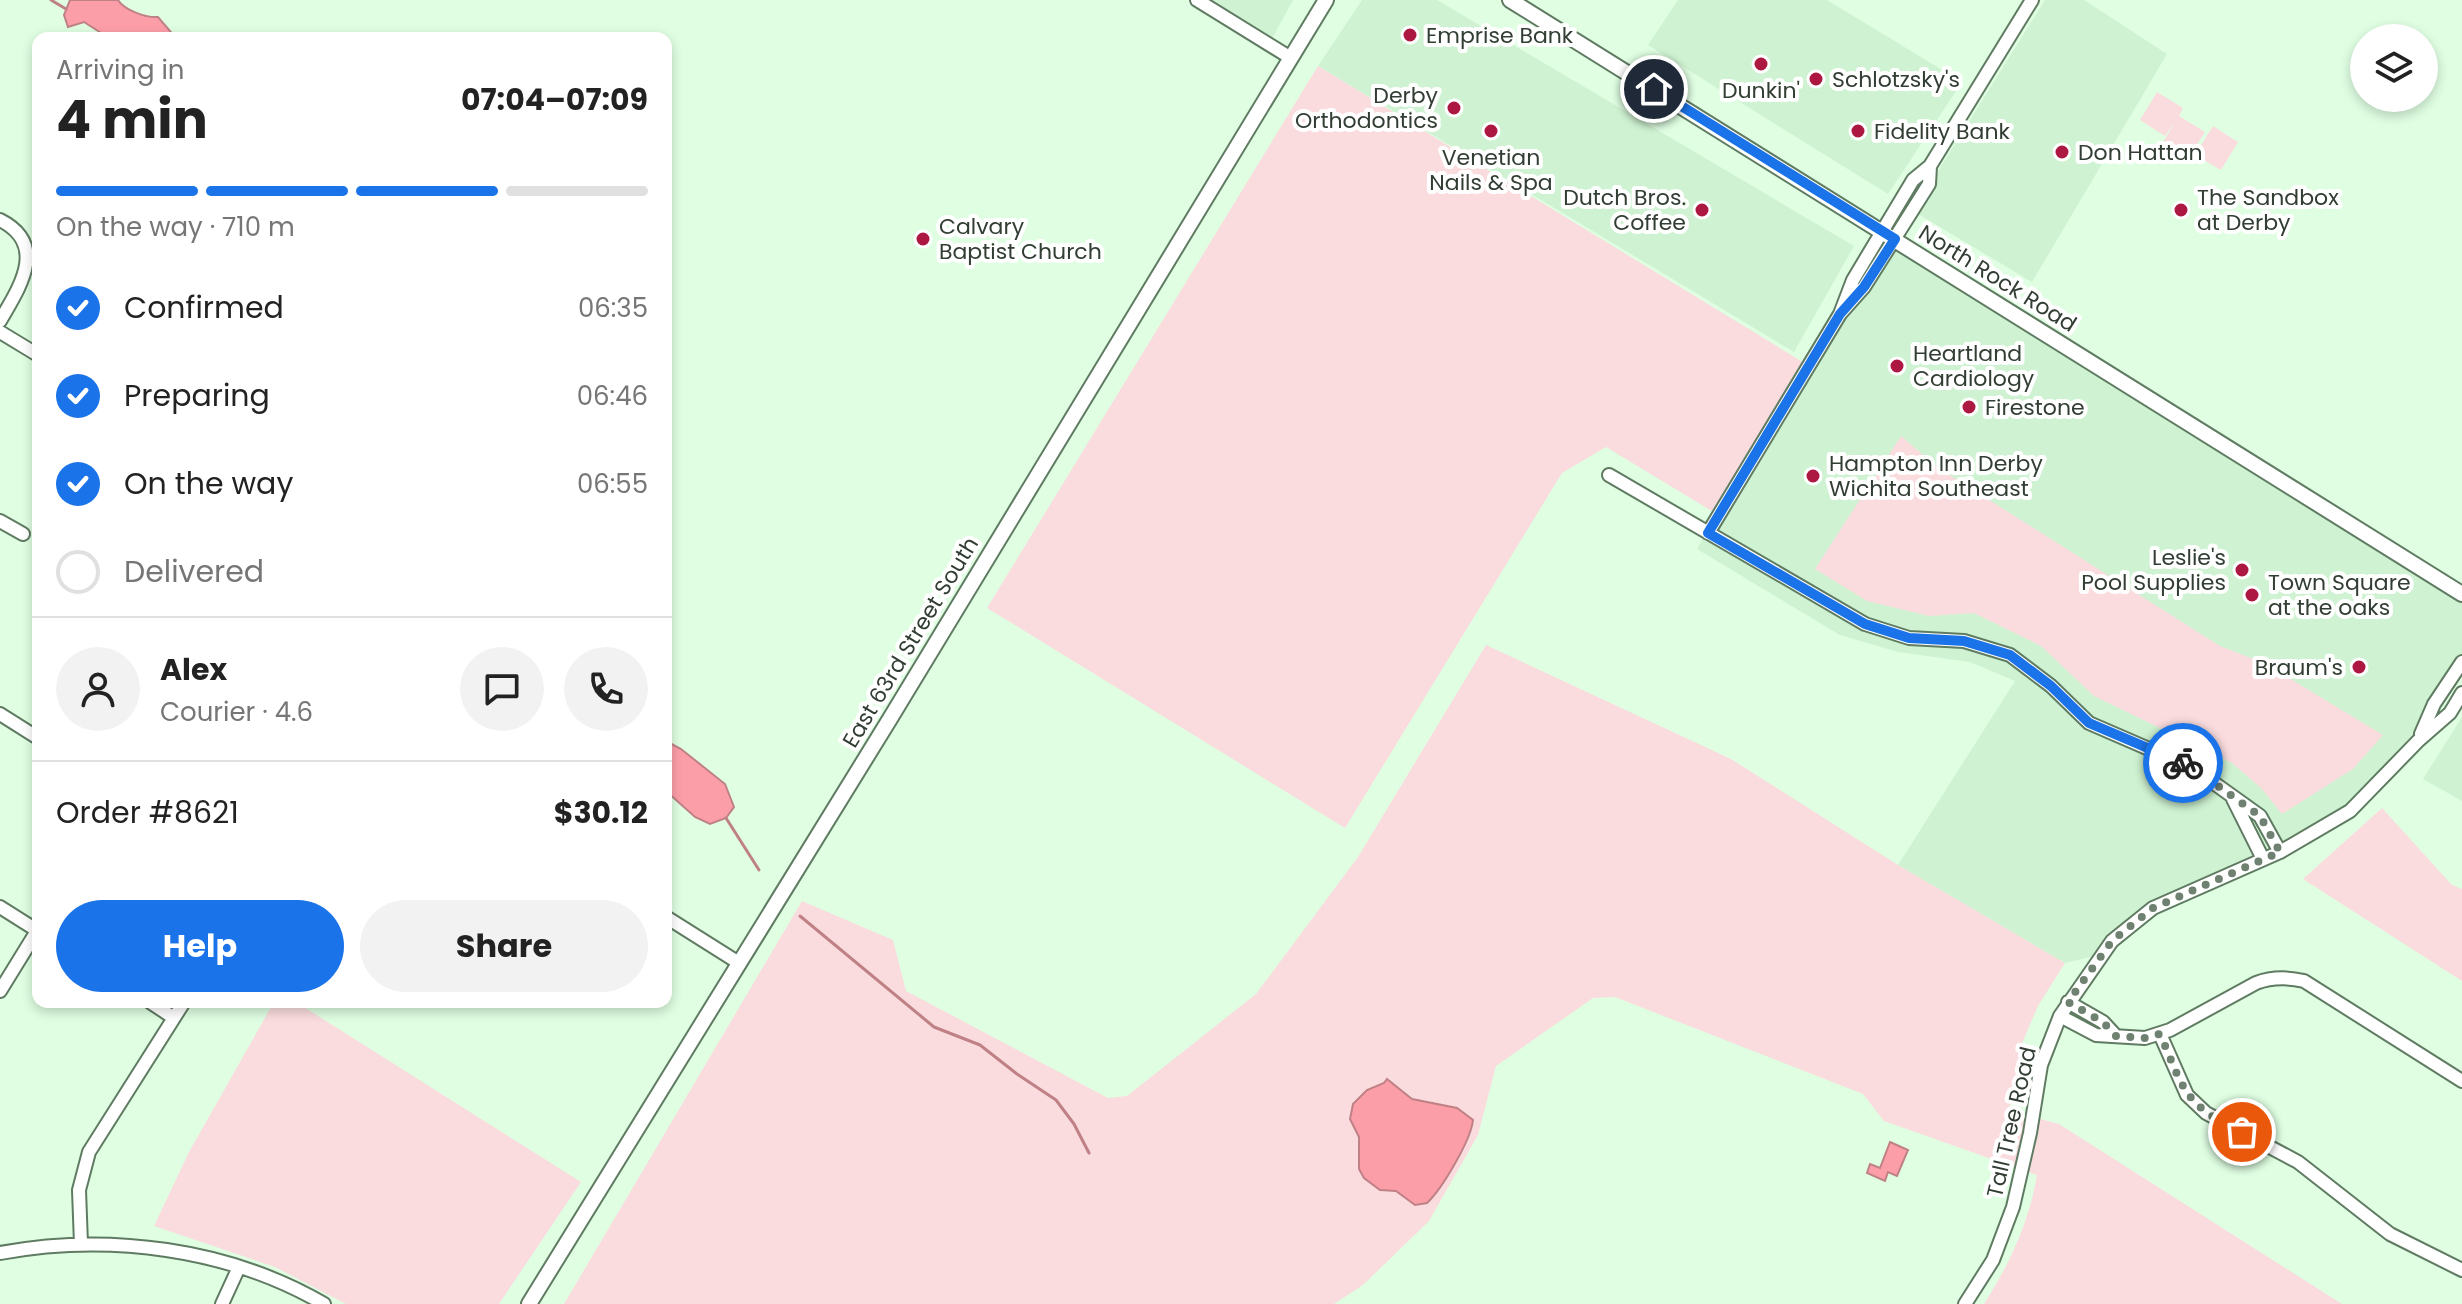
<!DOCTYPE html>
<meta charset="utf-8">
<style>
:root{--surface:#fff;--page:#f2f2f2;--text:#222;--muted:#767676;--line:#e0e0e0;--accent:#1a73e8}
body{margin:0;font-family:Poppins,sans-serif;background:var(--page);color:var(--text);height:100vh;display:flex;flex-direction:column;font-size:30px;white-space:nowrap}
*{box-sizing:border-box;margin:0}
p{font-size:26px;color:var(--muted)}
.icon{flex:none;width:44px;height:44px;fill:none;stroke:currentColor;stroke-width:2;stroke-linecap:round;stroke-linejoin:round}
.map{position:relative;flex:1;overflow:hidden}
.panel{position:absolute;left:32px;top:32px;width:640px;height:976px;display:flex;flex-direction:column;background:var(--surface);border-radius:16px;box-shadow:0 4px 12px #0003}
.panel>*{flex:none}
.tools{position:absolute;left:2350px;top:24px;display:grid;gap:16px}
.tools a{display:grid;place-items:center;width:88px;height:88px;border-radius:50%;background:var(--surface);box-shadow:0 4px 12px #0003;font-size:40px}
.pin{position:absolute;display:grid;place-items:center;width:68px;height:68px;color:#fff;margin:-34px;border:4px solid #fff;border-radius:50%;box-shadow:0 2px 8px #0007}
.courier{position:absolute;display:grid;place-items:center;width:80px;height:80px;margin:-40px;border:6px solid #1a73e8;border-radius:50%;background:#fff;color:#222;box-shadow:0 2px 10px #0007}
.headline em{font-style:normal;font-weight:700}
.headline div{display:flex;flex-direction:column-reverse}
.headline{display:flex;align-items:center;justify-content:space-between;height:136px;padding:0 24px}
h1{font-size:52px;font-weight:700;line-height:60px}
.bar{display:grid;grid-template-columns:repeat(4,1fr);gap:12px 8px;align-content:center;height:96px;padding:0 24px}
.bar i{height:10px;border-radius:6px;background:var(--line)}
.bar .on{background:var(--accent)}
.bar p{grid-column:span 4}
.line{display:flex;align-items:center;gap:20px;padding:0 24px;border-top:2px solid var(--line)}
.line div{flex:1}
.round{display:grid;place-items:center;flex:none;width:84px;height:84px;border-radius:42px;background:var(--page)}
ol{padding:0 24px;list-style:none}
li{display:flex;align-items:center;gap:24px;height:88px}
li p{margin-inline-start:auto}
li .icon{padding:8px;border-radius:50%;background:var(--accent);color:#fff;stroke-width:4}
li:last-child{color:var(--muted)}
li i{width:44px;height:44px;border:4px solid var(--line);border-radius:50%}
.primary-button{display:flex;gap:16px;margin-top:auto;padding:16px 24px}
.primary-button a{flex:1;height:92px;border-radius:48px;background:var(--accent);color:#fff;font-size:32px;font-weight:700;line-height:92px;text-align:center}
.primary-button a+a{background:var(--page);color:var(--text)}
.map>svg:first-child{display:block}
.built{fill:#cff3d2}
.green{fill:#fadcde}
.water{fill:#fc9ea8;stroke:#bf8185;stroke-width:2}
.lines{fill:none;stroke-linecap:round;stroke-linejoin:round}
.stream{stroke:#bf8185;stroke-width:3}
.minor-casing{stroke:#5f7b62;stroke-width:16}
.major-casing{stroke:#5f7b62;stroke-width:18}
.minor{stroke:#fff;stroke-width:12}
.major{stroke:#fff;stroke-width:14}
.done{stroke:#6f8170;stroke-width:8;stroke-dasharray:0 14.4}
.route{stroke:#1a73e8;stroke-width:10}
.poi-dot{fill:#ac1841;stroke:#fff;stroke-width:3}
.labels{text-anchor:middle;stroke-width:8;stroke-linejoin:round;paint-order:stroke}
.poi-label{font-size:22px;fill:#323e33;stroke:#fff;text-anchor:start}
.street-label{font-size:22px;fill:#323e33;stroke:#fff}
</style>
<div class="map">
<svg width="2462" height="1304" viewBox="0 0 2462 1304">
<rect width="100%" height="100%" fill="#dffee2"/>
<path class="built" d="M1202,0h91l-24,44z
M1362,0h75l417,246 -60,106 -476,-286z
M1678,0h149l135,82 -74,112 -240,-149z
M2045,0h39l83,54 -135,228 -119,-71z
M1883,232l579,362v72l-44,75 -68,70 -197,97 -50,46 -38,9 -167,-98 117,-184 -45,-19 -72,-10 -58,-17 -143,-86z
M2462,717v84l-39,-22z"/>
<path class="green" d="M1318,66l488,298 -91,149 -109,-66 -44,26 -217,355 -358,-220z
M2157,92l26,16 -4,8 26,16 -18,28 -25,-16 13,-22 -10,14 -25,-16z
M2213,126l25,16 -17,28 -26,-15z
M1901,436l36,31 283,179 46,18 117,71 -30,34 -71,45 -21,-26 -29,-25 -138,-67 -53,-50 -67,-33 -45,3 -62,-15 -52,-32z
M1486,645l245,114 167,106 167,98 -27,43 -15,35 -14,70 50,13 283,180h-358c26,-41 45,-82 53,-129l-153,-54 -21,-27 -248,-97 -22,1 -97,68 -18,69 -49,86 -66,64 -29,19h-770l238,-403 91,39 13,51 202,107 19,-2 129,-102 102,-137z
M2382,808l70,77 10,4v92l-159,-102z
M274,1002h22l285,180 -82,122h-153l-71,-37 -121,-41 35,-74z"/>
<path class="water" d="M70,0h48c6,10 28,18 40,17l18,21h-67l-25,-16 -16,5 -4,-12z
M666,741l15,8 44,35 9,23 -8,11 -16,6 -15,-7 -29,-26z
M1387,1079l25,20 45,9 16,12c-2,20 -31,69 -46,83l-12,2 -19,-14 -16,-1 -16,-12 -5,-9v-32l-9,-18 3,-15 14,-14 17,-7z
M1890,1142l18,8 -11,26 -9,-4 -3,9 -18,-8 3,-9 10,4z"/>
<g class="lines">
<path class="stream" d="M51,0l15,9
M726,818l33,52
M800,916l134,111 46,18 37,29 39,26 18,24 15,29"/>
<defs>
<path id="minor" d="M1197,0l94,58
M1930,166l102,-166
M0,220c49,25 19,68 0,101
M0,332l38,23
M1609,475l256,149 44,14 55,3 46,14 41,31 38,37 104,45 67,48 20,36
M0,521l23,13
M1708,533l132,-219 13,-34 60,-100 17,-14 -1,18 -65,103 -24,27
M0,714l38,24
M2421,734l13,-30 28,-42
M2233,799l30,60
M0,907l38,24
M666,917l73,46
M0,991l37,-60
M150,1002l24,16
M2068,1002l35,20 13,14
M2060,1016l36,19 49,3 25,-8 86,-47c16,-6 31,-6 48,-2l158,100
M2160,1034l27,61 19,18 92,49 92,72 72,36
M81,1244l-2,-54 10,-38 95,-150
M0,1253c108,-20 228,-5 324,51
M222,1304l17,-37
M1965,1304l28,-44 20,-53 17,-74 11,-68 19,-49 52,-75 41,-33 127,-56 70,-41 68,-70 32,-28 12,-20"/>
<path id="major" d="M1510,0l952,594
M529,1304l359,-582 438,-722"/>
</defs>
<use href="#minor" class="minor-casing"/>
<use href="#major" class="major-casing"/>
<use href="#minor" class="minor"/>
<use href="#major" class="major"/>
</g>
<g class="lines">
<path class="done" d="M2183,763l10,5 67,48 20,36 -127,56 -41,33 -44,61 35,20 13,14 29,2 15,-4c24,55 23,71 82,98"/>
<path class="route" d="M1654,89l241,150 -31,48 -24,27 -132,219 157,91 44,14 55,3 46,14 41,31 38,37 94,40"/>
</g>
<g class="poi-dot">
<circle cx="1410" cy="35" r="8"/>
<circle cx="1761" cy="64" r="8"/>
<circle cx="1816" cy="79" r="8"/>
<circle cx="1454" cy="108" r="8"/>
<circle cx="1491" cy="131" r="8"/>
<circle cx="1858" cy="131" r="8"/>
<circle cx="2062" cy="152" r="8"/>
<circle cx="1702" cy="210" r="8"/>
<circle cx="2181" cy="210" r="8"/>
<circle cx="923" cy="239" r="8"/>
<circle cx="1897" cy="366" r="8"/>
<circle cx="1969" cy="407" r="8"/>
<circle cx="1813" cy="476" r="8"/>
<circle cx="2242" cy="570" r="8"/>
<circle cx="2252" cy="595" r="8"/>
<circle cx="2359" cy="667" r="8"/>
</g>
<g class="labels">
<g class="poi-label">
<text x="1426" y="43">Emprise Bank</text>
<text x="1832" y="87">Schlotzsky's</text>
<text x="1761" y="98" text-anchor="middle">Dunkin'</text>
<text x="1438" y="103" text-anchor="end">Derby<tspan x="1438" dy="25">Orthodontics</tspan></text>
<text x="1874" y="139">Fidelity Bank</text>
<text x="2078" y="160">Don Hattan</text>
<text x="1491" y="165" text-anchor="middle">Venetian<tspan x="1491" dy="25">Nails &amp; Spa</tspan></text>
<text x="1686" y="205" text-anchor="end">Dutch Bros.<tspan x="1686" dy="25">Coffee</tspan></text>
<text x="2197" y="205">The Sandbox<tspan x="2197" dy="25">at Derby</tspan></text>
<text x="939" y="234">Calvary<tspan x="939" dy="25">Baptist Church</tspan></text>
<text x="1913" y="361">Heartland<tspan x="1913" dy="25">Cardiology</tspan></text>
<text x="1985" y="415">Firestone</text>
<text x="1829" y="471">Hampton Inn Derby<tspan x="1829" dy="25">Wichita Southeast</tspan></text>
<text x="2226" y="565" text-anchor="end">Leslie's<tspan x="2226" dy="25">Pool Supplies</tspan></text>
<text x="2268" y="590">Town Square<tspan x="2268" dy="25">at the oaks</tspan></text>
<text x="2343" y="675" text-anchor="end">Braum's</text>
</g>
<g class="street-label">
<text transform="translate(1998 278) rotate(32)" y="8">North Rock Road</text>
<text transform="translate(910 642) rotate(-59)" y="8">East 63rd Street South</text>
<text transform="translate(2011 1122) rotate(-77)" y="8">Tall Tree Road</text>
</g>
</g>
</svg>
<div class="tools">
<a><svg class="icon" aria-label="layers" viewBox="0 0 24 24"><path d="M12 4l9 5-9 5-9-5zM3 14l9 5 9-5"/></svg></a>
</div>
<div class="pin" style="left:2242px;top:1132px;background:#ea580c"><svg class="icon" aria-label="bag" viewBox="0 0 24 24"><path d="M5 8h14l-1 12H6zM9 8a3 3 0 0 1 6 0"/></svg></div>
<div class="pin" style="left:1654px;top:89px;background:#1f2937"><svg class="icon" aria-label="home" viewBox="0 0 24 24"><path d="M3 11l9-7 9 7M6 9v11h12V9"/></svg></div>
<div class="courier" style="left:2183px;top:763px"><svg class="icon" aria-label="bike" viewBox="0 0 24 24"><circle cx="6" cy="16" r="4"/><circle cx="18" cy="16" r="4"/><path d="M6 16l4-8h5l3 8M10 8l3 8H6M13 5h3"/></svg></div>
<section class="panel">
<div class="headline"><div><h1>4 min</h1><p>Arriving in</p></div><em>07:04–07:09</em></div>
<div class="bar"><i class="on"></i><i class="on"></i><i class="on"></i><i></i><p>On the way · 710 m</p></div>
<ol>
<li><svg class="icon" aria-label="check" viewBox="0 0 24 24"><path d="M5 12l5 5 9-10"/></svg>Confirmed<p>06:35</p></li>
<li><svg class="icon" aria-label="check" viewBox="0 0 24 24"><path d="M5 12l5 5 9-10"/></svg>Preparing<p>06:46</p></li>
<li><svg class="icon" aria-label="check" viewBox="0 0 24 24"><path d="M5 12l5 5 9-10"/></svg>On the way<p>06:55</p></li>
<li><i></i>Delivered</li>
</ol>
<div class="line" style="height:144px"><a class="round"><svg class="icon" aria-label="person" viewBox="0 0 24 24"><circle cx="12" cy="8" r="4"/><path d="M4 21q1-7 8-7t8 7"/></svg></a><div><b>Alex</b><p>Courier · 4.6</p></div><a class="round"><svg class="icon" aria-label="chat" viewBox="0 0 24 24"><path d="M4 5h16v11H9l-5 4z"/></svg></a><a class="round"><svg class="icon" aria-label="phone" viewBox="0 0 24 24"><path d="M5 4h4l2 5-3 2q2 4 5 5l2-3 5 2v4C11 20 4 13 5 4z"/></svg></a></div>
<div class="line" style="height:104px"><div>Order #8621</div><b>$30.12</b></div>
<div class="primary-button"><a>Help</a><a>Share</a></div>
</section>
</div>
